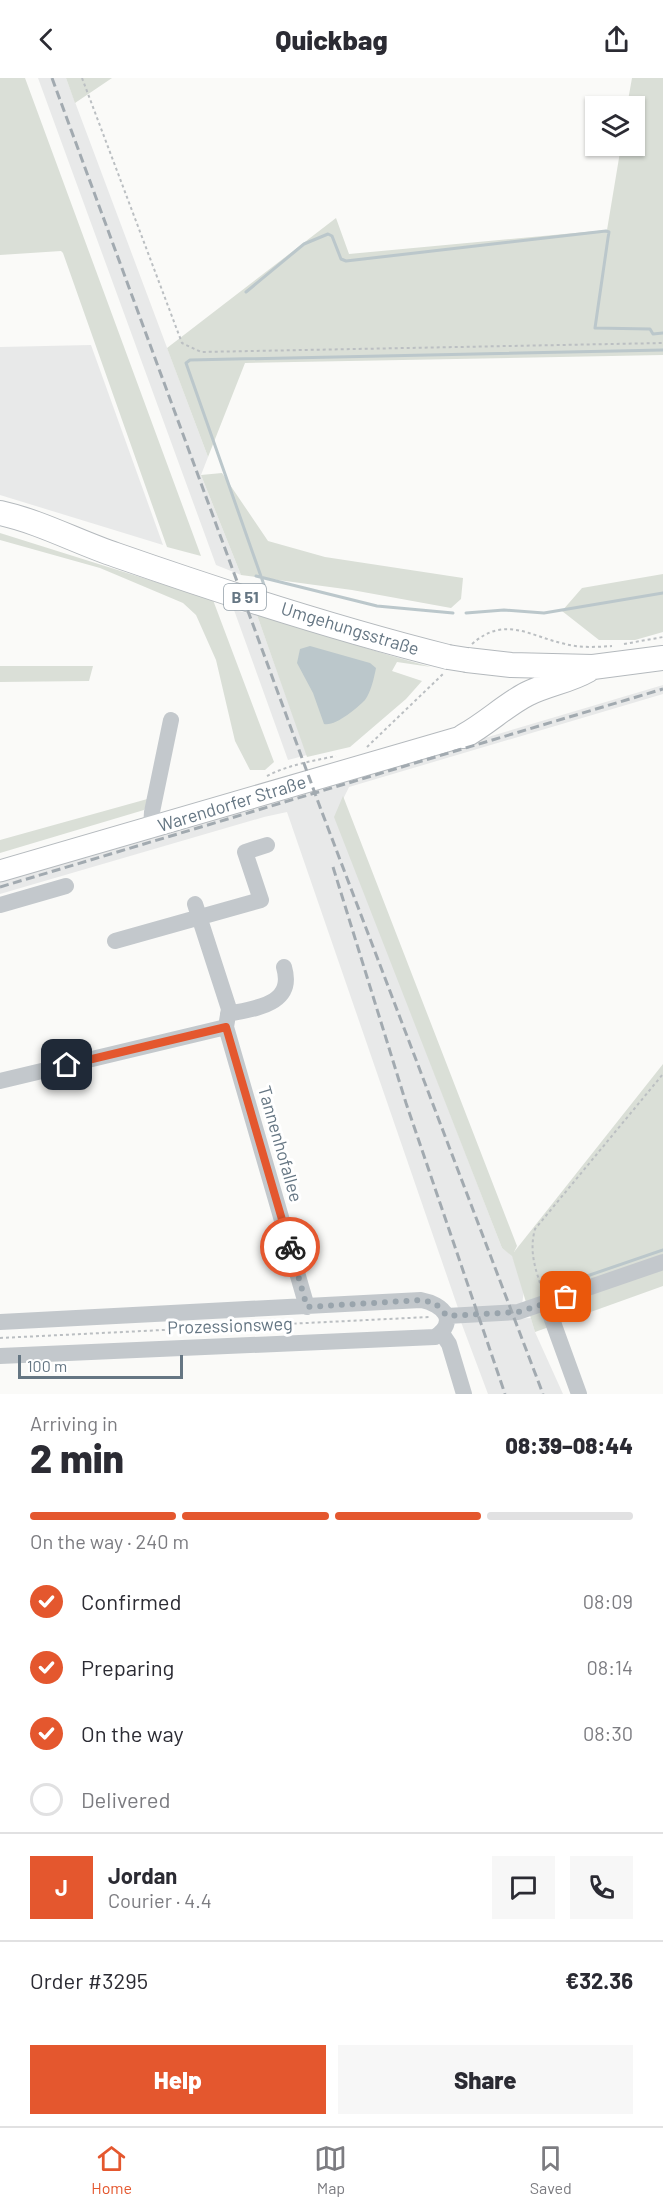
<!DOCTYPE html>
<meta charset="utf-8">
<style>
:root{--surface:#fff;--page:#f7f7f7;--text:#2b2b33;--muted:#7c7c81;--line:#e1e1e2;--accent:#e4572e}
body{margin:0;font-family:Barlow,sans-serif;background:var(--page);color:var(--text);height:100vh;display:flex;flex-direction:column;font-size:22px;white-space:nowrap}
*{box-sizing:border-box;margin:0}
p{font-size:20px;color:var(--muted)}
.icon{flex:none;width:33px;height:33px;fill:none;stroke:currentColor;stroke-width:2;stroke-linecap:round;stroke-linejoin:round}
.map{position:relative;height:1316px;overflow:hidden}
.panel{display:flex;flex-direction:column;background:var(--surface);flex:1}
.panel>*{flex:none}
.fabs{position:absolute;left:585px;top:18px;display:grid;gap:12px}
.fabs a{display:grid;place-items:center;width:60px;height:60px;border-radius:0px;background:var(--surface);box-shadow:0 2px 4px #0004;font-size:30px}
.scale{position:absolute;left:18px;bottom:15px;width:165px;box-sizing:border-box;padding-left:6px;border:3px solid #657683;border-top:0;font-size:16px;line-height:21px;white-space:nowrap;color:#657683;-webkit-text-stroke:4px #fff;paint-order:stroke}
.pin{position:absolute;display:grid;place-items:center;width:51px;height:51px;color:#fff;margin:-26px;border-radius:12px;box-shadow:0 3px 9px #0006}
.courier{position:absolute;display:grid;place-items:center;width:60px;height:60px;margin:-30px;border:4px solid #e4572e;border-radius:50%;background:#fff;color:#222;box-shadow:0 2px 8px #0007}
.head em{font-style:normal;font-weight:800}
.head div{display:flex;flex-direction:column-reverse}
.head{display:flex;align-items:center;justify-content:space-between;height:102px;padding:0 30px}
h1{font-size:39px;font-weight:800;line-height:45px}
.bar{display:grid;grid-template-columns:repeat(4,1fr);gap:9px 6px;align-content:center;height:72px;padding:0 30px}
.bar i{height:8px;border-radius:4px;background:var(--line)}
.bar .current{background:var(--accent)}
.bar p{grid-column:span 4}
.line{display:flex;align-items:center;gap:15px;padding:0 30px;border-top:2px solid var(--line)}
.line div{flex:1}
.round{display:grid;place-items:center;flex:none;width:63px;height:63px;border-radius:0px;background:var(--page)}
ol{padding:0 30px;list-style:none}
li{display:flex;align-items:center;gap:18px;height:66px}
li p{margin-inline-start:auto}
li .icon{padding:6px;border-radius:50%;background:var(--accent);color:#fff;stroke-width:4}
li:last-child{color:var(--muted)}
li i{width:33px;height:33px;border:3px solid var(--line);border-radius:50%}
.cta{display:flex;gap:12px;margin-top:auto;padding:12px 30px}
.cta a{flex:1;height:69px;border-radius:0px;background:var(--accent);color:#fff;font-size:24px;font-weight:800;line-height:69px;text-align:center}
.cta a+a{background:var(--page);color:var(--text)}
header{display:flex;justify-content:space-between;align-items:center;height:78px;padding:0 30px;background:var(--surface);font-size:27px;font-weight:800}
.dock{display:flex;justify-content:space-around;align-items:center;height:84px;border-top:2px solid var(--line);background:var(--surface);font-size:16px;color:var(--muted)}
.dock a{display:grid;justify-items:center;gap:3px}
.dock .current{color:var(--accent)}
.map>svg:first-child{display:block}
.built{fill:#e8e9e9}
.green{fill:#dadfd7}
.water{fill:#bbc7cb}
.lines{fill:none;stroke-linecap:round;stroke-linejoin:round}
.stream{stroke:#bbc7cb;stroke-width:3}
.major-casing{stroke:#b5babe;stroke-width:23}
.highway-casing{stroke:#b4b9bd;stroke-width:26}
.path{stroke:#bbbfc2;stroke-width:2;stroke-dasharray:3 3;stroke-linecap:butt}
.minor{stroke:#c3c8cc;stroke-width:16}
.major{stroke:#fff;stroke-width:21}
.highway{stroke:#fff;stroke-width:24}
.rail{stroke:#a2aab0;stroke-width:3;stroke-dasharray:9 4.5;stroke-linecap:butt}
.highway-bridge-casing{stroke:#b4b9bd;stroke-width:26;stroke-linecap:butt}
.highway-bridge{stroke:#fff;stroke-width:24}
.done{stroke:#99a4ac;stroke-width:6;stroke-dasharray:0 10.8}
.route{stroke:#e4572e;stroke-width:8}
.labels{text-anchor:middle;stroke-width:6;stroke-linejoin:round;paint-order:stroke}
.shield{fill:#fff;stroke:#939fa8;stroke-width:1.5}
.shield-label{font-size:16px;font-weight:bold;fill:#657683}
.street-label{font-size:18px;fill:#657683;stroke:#fff}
</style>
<header><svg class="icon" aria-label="back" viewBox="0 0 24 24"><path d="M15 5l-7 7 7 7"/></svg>Quickbag<svg class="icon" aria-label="share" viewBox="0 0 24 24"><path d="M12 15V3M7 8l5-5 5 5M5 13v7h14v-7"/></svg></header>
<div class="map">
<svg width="663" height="1316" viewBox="0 0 663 1316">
<rect width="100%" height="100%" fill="#fafaf8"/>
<path class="built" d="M38,0h28l142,379 -7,18 40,100 -25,-10z
M91,267l72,200 -163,-50v-148z
M234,532l23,5 50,140 -19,5z
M663,607v9l-314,93 -14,29 167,432 10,7 12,35 -2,15 -64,3 -171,-496 -23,5 -264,77v-12z
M531,1240l4,14 28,62h-75l-27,-72z"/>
<path class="green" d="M0,0h25l176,478 -34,-9 -104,-294 -2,-2 -61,4z
M66,0h46l-37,25z
M632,0h31v277l-418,8 -37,94 -41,-109 169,-130 13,36 258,-24 14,-84h13v-40h-7z
M222,395l46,68 57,16 138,21 -2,21 -10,9 -99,-18 -111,-15 -40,-100z
M0,455l213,67 61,162 -9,8h-15l-15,-29 -19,-81 -20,-45 -13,-12 -83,-35 -100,-28z
M663,496v58l-28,8h-36l-37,-29 20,-23z
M257,537c58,16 115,36 174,52l-34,-5 -5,9 30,10 -16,18 -56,48 -43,10z
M0,588h93l-4,15 -89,1z
M343,718l174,450 -3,6 149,-188v222l-128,46 -23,-76 -10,-8 -168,-431z
M151,720l-7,12 -144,43v-13z"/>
<path class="water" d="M310,568l60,17 6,5c-2,10 -5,24 -11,32 -8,8 -30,27 -41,24l-11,-31 -16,-30 3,-14z"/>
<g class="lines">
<path class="stream" d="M246,214l58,-48 24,-10 4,2 9,23 5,2 260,-30 3,1 -1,6 -13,90 55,1 3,5 10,-1
M256,498l121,30 76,7
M264,507l-78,-222 4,-3 473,-10
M466,535l38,-3 40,3 119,-20
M581,1200l82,-28"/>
<defs>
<path id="major" d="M0,793l464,-135"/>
<path id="highway" d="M0,435c41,9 77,29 116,42 109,38 220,74 332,102
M467,582l44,5 82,2 70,-9
M464,658c22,-12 43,-32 63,-42 20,-10 42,-13 61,-24"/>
</defs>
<use href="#major" class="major-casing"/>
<use href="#highway" class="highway-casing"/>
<path class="path" d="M82,0l100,265 19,9 462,-9
M472,566c33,-29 57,-8 93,0 15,4 32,3 47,2
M624,566l39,-7
M367,669l76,-73
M267,698c21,-11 45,-15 69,-20
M542,1211c-7,-21 -13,-38 -7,-60l128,-155
M0,1260l429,-21"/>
<path class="minor" d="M151,750l1,-16 19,-92
M195,826l34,105 -3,18
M0,827l66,-19
M115,863l146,-41 -16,-48 22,-7
M228,936c28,-6 67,-9 56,-47
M0,1003l226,-54 81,280
M546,1225l33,91
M447,1238l71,-4 145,-50
M0,1244l421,-22c22,4 38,21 14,37l-435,19
M441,1254l8,12 15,50"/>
<use href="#major" class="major"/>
<use href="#highway" class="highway"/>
<path class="rail" d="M52,0l268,729 223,587
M333,789l73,236 99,291
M0,809l663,-198"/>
<defs>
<path id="highway-bridge" d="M448,579l19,3"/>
</defs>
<use href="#highway-bridge" class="highway-bridge-casing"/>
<use href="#highway-bridge" class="highway-bridge"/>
</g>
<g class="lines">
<path class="done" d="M290,1169l17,60 114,-7 14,3 12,13 71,-4 48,-15"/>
<path class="route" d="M67,987l159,-38 64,220"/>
</g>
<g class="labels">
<rect class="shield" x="224" y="506" width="42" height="26" rx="4.5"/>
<g class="shield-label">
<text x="245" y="525">B 51</text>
</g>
<g class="street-label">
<text transform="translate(350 551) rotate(17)" y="6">Umgehungsstraße</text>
<text transform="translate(232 726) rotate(-17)" y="6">Warendorfer Straße</text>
<text transform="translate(280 1066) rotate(74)" y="6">Tannenhofallee</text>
<text transform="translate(230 1248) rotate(-2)" y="6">Prozessionsweg</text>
</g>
</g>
</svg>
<div class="fabs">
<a><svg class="icon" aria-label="layers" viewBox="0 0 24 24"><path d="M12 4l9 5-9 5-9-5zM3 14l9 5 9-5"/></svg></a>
</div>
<div class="scale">100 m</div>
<div class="pin" style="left:566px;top:1219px;background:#ea580c"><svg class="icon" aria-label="bag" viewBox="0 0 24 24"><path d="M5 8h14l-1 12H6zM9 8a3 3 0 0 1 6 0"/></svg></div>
<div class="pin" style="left:67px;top:987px;background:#1f2937"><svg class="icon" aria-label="home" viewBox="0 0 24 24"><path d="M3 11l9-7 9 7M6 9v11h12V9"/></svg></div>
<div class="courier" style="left:290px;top:1169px"><svg class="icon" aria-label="bike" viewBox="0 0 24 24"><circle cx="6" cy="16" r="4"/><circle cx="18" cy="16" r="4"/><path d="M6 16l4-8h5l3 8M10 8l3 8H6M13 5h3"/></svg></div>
</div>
<section class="panel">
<div class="head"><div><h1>2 min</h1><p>Arriving in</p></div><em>08:39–08:44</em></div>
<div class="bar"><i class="current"></i><i class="current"></i><i class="current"></i><i></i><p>On the way · 240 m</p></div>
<ol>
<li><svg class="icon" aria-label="check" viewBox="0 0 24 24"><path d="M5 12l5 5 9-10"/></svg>Confirmed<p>08:09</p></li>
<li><svg class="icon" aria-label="check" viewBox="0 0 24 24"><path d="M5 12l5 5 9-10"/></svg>Preparing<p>08:14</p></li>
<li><svg class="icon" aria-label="check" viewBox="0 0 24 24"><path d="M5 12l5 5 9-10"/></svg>On the way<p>08:30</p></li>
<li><i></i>Delivered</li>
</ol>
<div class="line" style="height:108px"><b class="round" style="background:var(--accent);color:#fff">J</b><div><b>Jordan</b><p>Courier · 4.4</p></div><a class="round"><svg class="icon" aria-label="chat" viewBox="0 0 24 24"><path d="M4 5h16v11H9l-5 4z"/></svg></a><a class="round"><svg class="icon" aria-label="phone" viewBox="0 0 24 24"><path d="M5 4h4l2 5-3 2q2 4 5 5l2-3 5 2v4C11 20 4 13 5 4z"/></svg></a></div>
<div class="line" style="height:78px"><div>Order #3295</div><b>€32.36</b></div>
<div class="cta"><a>Help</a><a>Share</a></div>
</section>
<nav class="dock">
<a class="current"><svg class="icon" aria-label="home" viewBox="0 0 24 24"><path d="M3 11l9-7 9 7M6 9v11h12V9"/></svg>Home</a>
<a><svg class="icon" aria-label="map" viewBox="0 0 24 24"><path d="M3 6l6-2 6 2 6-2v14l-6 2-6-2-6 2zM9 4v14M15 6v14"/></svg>Map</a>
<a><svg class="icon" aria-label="saved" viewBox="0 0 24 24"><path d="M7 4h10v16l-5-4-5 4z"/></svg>Saved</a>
</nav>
